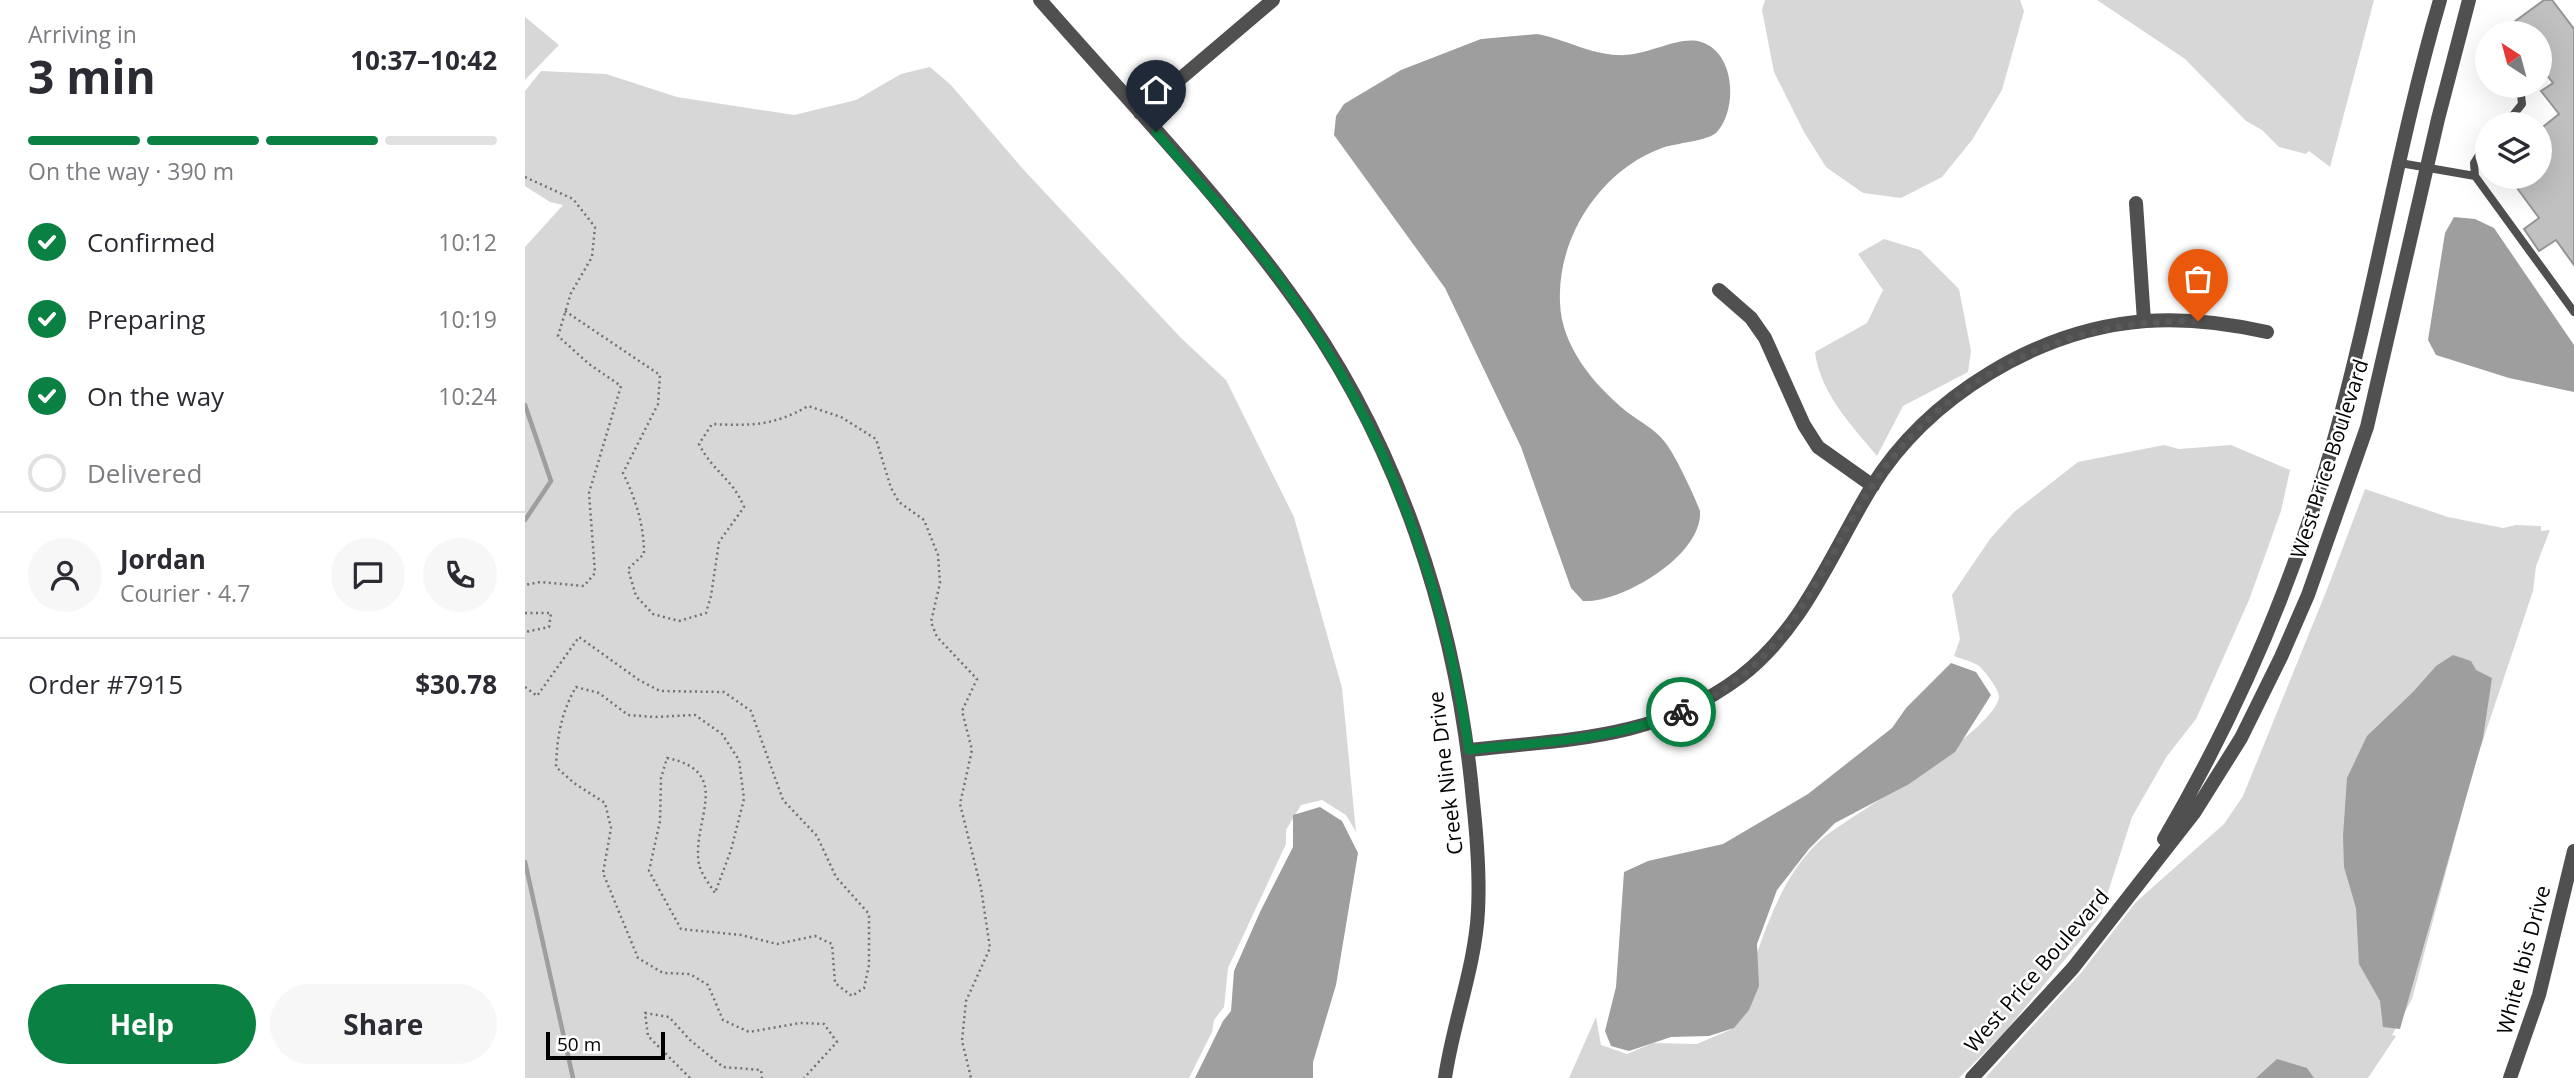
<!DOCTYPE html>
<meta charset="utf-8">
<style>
:root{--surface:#fff;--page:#f7f7f7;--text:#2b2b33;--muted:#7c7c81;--line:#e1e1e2;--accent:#0b8043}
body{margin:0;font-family:"Open Sans",sans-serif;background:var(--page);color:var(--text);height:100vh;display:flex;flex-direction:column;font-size:26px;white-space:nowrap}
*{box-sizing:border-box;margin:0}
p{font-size:23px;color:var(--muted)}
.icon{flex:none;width:38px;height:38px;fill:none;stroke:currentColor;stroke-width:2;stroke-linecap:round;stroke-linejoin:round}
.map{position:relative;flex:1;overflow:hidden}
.drawer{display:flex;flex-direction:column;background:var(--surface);width:525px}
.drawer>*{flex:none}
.needle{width:46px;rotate:324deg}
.buttons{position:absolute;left:1950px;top:21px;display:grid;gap:14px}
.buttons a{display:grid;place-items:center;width:77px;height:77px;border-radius:50%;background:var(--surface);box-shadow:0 7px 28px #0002;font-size:35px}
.scale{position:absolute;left:21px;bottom:18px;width:119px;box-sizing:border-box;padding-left:7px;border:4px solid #000;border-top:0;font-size:19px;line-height:24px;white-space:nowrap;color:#000;-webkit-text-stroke:5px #fff;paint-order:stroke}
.pin{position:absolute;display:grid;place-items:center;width:60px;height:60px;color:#fff;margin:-72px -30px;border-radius:50% 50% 50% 0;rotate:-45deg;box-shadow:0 0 7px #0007}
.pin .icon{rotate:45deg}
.courier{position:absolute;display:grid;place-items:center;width:70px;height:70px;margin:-35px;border:5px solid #0b8043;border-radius:50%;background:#fff;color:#222;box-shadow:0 2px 9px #0007}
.overview em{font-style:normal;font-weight:700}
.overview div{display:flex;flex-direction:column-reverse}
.overview{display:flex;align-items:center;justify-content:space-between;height:119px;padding:0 28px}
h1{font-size:46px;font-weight:700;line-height:52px}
.bar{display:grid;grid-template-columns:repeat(4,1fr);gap:10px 7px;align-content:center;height:84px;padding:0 28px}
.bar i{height:9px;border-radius:5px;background:var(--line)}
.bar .on{background:var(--accent)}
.bar p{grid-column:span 4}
.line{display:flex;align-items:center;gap:18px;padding:0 28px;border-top:2px solid var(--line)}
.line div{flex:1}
.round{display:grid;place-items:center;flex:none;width:74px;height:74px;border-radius:37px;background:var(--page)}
ol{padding:0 28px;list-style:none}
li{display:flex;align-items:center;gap:21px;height:77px}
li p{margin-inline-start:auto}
li .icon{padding:7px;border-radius:50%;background:var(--accent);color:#fff;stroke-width:4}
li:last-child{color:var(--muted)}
li i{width:38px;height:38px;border:4px solid var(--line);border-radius:50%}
.primary-button{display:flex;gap:14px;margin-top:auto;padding:14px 28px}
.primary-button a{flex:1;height:80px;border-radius:42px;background:var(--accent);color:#fff;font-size:28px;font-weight:700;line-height:80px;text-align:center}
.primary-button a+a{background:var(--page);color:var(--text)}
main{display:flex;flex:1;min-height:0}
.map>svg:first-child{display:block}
.green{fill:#d7d7d7}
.water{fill:#9e9e9e}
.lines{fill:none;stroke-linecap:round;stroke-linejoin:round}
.stream{stroke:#9e9e9e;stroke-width:4.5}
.building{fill:#c0c0c0;stroke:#949494;stroke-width:2}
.path{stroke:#727272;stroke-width:2.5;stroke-dasharray:2 3.5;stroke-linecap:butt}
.service{stroke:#505050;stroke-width:8}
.minor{stroke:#505050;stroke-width:14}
.tertiary{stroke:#505050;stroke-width:14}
.done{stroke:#595959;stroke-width:7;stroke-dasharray:0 12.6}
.route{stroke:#0b8043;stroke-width:9}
.labels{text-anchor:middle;stroke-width:5;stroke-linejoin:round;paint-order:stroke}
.street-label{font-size:21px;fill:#000;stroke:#fff}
</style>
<main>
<section class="drawer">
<div class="overview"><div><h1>3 min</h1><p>Arriving in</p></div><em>10:37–10:42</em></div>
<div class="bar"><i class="on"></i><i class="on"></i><i class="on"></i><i></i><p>On the way · 390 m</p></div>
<ol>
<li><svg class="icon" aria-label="check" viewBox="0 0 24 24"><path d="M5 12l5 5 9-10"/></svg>Confirmed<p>10:12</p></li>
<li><svg class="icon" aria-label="check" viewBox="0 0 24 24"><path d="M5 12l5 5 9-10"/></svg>Preparing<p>10:19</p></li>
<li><svg class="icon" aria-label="check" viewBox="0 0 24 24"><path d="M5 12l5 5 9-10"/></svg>On the way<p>10:24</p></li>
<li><i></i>Delivered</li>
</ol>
<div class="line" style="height:126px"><a class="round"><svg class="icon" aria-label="person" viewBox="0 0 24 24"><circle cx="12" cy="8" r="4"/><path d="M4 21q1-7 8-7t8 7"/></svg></a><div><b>Jordan</b><p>Courier · 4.7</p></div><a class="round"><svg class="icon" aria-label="chat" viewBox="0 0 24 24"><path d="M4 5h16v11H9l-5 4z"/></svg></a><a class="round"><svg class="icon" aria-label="phone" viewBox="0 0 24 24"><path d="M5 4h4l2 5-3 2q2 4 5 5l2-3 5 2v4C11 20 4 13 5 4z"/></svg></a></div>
<div class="line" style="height:91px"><div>Order #7915</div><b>$30.78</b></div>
<div class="primary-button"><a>Help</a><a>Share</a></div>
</section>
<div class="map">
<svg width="2049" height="1078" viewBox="0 0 2049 1078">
<rect width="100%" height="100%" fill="#fff"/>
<path class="green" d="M1240,0h255l4,11 -22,79 -30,50 -30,37 -41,21 -38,-5 -37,-26 -22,-35 -30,-60 -12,-62z
M1572,0h277l-44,167 -21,-16 -3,3 -27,-7 -17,-17 -16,-9 -61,-62z
M0,17l34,28 -34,35z
M405,67l21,18 71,83 159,170 45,42 68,137 48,171 14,144 -10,-17 -24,-15 -21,5 -15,25v14l-58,124 -4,39 -10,13 -2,12 -23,46h-664v-831l38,-42 -13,-3 -25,-16v-95l16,-20 65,3 71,23 117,18 62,-15 45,-26z
M1359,239l36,11 39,39 12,62 -3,21 -65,34 -26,50c-25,-30 -57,-63 -62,-104l52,-29 16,-33 -25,-36z
M1639,445l15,4 52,-4 59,25 -9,41 -32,89 -53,119 -29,37 -35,61 -32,100 -96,116 -45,45h-390l27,-61 5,28 26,9 26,-11 44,1 35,-15c24,-66 42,-160 103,-200 28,-19 162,-102 164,-132 0,-8 -15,-27 -20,-31 -7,-5 -18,-7 -25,-10l6,-17 -8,-44 38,-56 24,-27 64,-50z
M1840,489l83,28 55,11 13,-3 25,1v5l9,-1 -14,36 -3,25 -59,176 -62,232 -20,36 4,1 -28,42h-383l95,-104 56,-72 88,-78 19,-28 83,-204z"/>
<path class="water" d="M1012,34c28,5 52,20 81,21 28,2 61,-20 83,-13 34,10 37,66 16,90 -8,9 -42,11 -55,16 -61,22 -105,89 -102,154 1,44 34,83 67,110 12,9 28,17 37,29 10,11 31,56 36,70 3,44 -78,92 -117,90l-12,-13 -50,-141 -76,-159 -111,-153 2,-19 8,-12 57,-34 80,-31z
M1929,217l21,2 19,9 80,117v47l-65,-14 -73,-23 -8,-15 17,-107z
M1928,655l18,6 5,9 16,8 -9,60 -83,291 -17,-2 -3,-26 -21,-37 -3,-56 -12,-41 -1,-31 4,-58 20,-42 46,-44 23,-26z
M1426,663l25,9 15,23 -36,57 -46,32 -74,39 -26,26 -32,41 -20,54 2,42 -10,24 -15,18 -25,8 -38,1 -42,14 -18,-5 -6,-15 11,-44 8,-115 24,-11 75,-17 85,-50 84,-66 14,-20z
M795,807l22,14 16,32 -22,132 -23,77v16h-118l28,-57 8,-10 3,-40 26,-59 33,-65v-32z
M1752,1059l30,9 7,10h-58z"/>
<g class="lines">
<path class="stream" d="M0,405l26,76 -26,39
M0,862l48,216"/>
</g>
<path class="building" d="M2019,0h8l22,29v236l-18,-25 -17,11 -15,-22 15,-11 -30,-41h30v-47l20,-16 -18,-23 12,-8 -14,-18v-32h-23l-6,-8z"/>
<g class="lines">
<path class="path" d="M0,177l48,22 22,28 -3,30 -21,36 -13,43 31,28 32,22 -32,107 6,80 -11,13 -44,-4 -15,3
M40,311l95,64 -2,29 -35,69c13,27 21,52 21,81l-16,15 8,27 17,18 26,7 27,-8 5,-17 8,-54 25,-35c-11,-28 -31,-35 -45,-63l13,-20c38,2 62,2 96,-18l33,11 35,22 15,49 8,14 25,18 14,35 2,28 -9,39 6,15 40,42 -15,32 10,39 -12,54 21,84 9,60 -24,53 -4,40 9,37
M0,613h26l-2,14 -24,5
M0,687l12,9 42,-59 60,43 21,11 64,1 27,19 32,89 34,36 19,41 33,37v51l-5,23 -12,8 -17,-13 -3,-39 -17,-8 -38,8 -36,-9 -60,-6 -32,-58 11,-50 1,-43 6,-20c68,14 24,63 32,106 2,10 11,21 16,29l16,-43 13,-51 -5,-39 -17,-26 -27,-19 -41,2 -26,-2 -29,-22 -23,-6c-15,26 -19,50 -20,80l18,16 31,20 6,25 -8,45 35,85 25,15 27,1 18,11 15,35 26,12 51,-9 24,1 13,18 -33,36
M165,1078l-42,-42 -3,-23 24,4 21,23 33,27 38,3 1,8"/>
<path class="service" d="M1981,124l16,-20 -2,-18
M1875,163l75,13 99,136
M1950,176l-1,-13 13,-21"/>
<path class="minor" d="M515,0c84,96 174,189 249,292 109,147 168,329 184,509 4,37 7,73 5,110 -3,57 -25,111 -33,167
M615,113l133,-113
M1611,203l8,118
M1194,290l32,28 14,20 39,87 14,22 55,39
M944,750c99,-11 187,-10 271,-73 63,-48 91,-123 131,-189 57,-92 168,-159 275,-167 42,-3 81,2 121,11
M1985,1078l29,-83 35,-144"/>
<path class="tertiary" d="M1639,839c72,-123 129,-255 168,-392 42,-148 65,-300 108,-447
M1447,1078l101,-110 121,-155 47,-75 40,-81 27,-62 59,-168 71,-308 31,-119"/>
</g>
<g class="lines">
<path class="done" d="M1156,712c111,-47 132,-135 191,-226 74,-112 195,-167 326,-165"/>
<path class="route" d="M631,132c46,54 95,106 135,163 96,136 153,291 178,455 71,-8 145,-10 212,-38"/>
</g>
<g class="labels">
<g class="street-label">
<text transform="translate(1805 459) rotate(-72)" y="7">West Price Boulevard</text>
<text transform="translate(921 773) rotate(-97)" y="7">Creek Nine Drive</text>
<text transform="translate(1999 960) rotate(-75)" y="7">White Ibis Drive</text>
<text transform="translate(1512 971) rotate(-49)" y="7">West Price Boulevard</text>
</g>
</g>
</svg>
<div class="buttons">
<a><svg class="needle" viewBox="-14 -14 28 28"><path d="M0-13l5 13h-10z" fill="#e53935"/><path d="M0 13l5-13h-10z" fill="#7c7c81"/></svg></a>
<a><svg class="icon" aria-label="layers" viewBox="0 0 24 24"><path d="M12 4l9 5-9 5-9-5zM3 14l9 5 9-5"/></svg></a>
</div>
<div class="scale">50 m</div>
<div class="pin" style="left:1673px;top:321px;background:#ea580c"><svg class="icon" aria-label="bag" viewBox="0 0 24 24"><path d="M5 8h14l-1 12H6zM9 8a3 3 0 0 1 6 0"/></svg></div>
<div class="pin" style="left:631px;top:132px;background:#1f2937"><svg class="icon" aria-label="home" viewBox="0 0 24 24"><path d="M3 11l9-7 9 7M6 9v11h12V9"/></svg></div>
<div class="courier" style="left:1156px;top:712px"><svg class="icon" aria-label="bike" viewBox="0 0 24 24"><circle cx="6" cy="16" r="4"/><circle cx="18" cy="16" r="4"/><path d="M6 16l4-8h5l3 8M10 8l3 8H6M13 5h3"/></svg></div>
</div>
</main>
